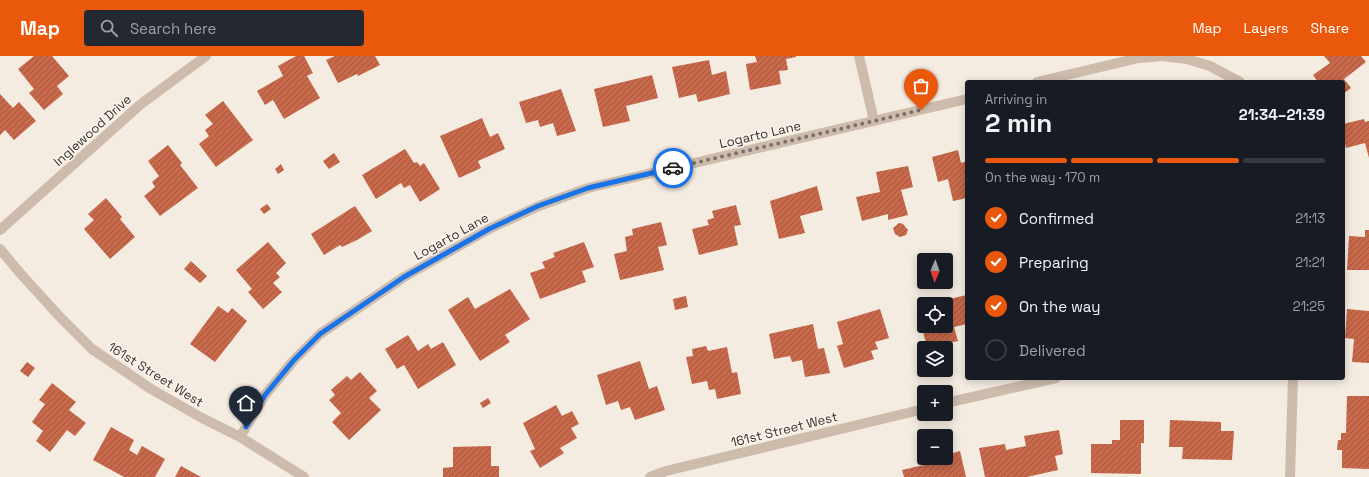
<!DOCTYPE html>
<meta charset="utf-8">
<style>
:root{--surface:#171b24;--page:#242831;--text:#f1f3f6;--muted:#9ea1a6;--line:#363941;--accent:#ea580c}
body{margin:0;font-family:"Space Grotesk",sans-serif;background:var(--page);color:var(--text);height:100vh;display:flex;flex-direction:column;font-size:15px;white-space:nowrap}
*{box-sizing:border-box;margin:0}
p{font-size:13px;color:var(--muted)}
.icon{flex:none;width:22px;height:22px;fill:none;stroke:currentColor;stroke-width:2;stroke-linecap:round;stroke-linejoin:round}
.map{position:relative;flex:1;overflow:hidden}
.panel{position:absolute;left:965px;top:24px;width:380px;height:300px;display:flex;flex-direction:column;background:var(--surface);border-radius:4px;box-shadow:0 2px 10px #0003}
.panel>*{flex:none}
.needle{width:26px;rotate:182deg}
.tools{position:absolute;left:917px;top:197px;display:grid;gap:8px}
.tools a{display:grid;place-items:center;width:36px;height:36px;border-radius:4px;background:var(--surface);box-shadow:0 2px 10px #0003;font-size:20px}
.pin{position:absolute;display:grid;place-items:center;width:34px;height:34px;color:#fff;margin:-41px -17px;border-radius:50% 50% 50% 0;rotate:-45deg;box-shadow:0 0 4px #0007}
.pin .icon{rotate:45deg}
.courier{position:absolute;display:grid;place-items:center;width:40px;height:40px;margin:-20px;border:3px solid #1a73e8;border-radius:50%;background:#fff;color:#222;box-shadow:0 1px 5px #0007}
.summary em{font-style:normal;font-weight:800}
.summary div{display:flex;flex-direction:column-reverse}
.summary{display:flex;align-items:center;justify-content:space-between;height:68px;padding:0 20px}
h1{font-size:26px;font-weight:800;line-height:30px}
.bar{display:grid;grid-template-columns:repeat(4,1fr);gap:6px 4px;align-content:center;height:48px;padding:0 20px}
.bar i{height:5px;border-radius:3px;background:var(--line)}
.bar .on{background:var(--accent)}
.bar p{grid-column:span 4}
ol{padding:0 20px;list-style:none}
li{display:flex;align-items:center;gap:12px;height:44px}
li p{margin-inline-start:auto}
li .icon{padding:4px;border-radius:50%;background:var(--accent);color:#fff;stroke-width:4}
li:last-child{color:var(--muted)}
li i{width:22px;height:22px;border:2px solid var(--line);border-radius:50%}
header{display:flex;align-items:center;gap:24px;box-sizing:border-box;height:56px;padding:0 20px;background:var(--accent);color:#fff}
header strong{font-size:19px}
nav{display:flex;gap:22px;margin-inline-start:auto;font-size:14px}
.search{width:280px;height:36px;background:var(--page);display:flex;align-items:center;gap:10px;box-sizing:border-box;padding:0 14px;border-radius:4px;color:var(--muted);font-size:15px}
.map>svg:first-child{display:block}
.building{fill:url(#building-hatch)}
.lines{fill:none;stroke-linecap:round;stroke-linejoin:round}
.street{stroke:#cdbbac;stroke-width:10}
.done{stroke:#7c716b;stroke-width:4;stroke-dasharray:0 7.2}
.route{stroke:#1a73e8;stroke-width:5}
.labels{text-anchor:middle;stroke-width:3;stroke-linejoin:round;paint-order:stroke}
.street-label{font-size:13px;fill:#3b302b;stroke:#fbf5ee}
</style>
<header>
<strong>Map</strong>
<div class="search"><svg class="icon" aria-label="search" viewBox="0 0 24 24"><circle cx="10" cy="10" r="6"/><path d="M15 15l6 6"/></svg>Search here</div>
<nav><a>Map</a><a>Layers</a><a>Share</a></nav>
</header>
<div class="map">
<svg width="1369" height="421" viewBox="0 0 1369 421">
<defs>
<pattern id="building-hatch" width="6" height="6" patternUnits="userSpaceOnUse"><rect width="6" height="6" fill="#c8694b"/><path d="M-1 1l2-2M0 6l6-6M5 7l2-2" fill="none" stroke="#a4573f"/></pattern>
</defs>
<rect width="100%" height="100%" fill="#f4ebe1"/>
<path class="building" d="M34,0h18l17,20 -12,10 6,8 -19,16 -15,-17 5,-4 -16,-20z
M296,0h8l9,17 -6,3 13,22 -36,21 -11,-19 -8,5 -8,-14 26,-15 -5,-10z
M335,0h40l5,9 -22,11 -1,-2 -19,9 -12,-23z
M755,0h41v1l-10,2 2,11 -9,1 2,13 -31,6 -4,-26 11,-2z
M1324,0h37l5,6 -22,17 7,9 -8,6v-12h-25l-5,-7 17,-12z
M709,4l3,15 14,-4 4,23 -32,8 -2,-8 -17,4 -7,-31z
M652,19l6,23 -32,8 4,15 -27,6 -9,-38z
M561,33l15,42 -19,5 -4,-13 -13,4 -2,-7 -12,3 -7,-21z
M0,38l13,14 6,-6 17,19 -22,19 -9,-10 -5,5z
M223,45l30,39 -37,27 -17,-23 10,-8 -4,-6 8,-6 -8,-9z
M482,62l8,19 8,-4 7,16 -27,12 3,7 -22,10 -19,-42z
M1364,63l1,3 4,-1v37l-4,-15 -19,5 -3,-14v-10z
M168,89l14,18 -2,2 18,23 -38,28 -16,-20 11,-9 -3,-5 7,-6 -11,-15z
M405,93l9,14 3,-1 3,4 4,-3 16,26 -20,13 -10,-17 -6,3 -3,-5 -25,16 -14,-24z
M958,94l3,13 6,-2v37l-14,3 -5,-22 -10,3 -6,-25z
M334,97l6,9 -11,7 -6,-8z
M281,108l3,6 -6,4 -3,-5z
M908,110l5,21 -12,3 7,25 -20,5v-6l-26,7 -6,-24 24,-5 -4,-20z
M817,130l6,24 -23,6 5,17 -26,6 -9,-38z
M106,142l16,19 -2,2 15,18 -25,22 -26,-30 10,-9 -6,-6z
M267,148l4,5 -7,5 -4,-5z
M736,149l5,20 -7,1 4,19 -39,10 -7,-26 17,-4 -2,-5 7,-2 -2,-7z
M355,150l17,25 -15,9 -15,7 -2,-2 -16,10 -13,-21z
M661,166l6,23 -9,2 6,23 -44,10 -6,-26 13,-3 -2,-14 8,-2 -1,-6z
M899,167l4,1 5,6 -2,5 -6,2 -5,-3 -2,-6z
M1365,174h4v40h-22l2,-34 16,1z
M268,186l18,21 -10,10 4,4 -7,6 9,9 -19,17 -15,-17 4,-3 -16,-19z
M584,186l10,25 -12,4 4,11 -46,17 -10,-26 15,-5 -3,-6 13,-5 -2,-4z
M191,205l16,15 -7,7 -16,-14z
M510,233l20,30 -25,16 5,7 -30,19 -32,-51 20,-13 7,12z
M967,239v29l-13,3 4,14 -31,7 -9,-37 6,-1v16h22v-22l-15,-1z
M686,240l2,11 -13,3 -2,-11z
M218,250l10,7 4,-5 15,13 -32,41 -25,-18z
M880,253l9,29 -14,4 3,7 -7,2 3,8 -30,9 -7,-22 6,-2 -6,-22z
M1347,253l22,2v52l-17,-1 2,-23 -9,-1z
M813,268l5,25 6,-1 6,25 -25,4 -3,-17 -10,2 -2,-6 -16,3 -5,-25z
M408,279l10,16 10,-7 3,5 12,-7 13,23 -38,24 -14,-24 -7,4 -12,-20z
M706,290l2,5 19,-4 5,26 5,-1 4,22 -24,5 -2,-10 -6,1 -2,-9 -15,3 -6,-27 7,-1 -1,-7z
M640,305l9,28 8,-3 8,24 -30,10 -5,-13 -9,3 -3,-9 -12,4 -9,-30z
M27,306l8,6 -7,9 -8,-6z
M360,316l17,19 -8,7 12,12 -32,30 -17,-18 9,-9 -12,-13 6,-5 -4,-5 16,-14 4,4z
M52,327l24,19 -7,8 17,13 -11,13 -8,-6 -17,22 -14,-11 7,-10 -11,-9 13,-18 -6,-4z
M1347,340h22v73l-27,-1v-18h-5l1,-10h3v-7h5z
M488,342l3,5 -8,5 -3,-5z
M556,349l6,11 10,-5 7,13 -8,4 6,10 -17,10 4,5 -24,15 -10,-17 5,-2 -12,-26z
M1120,364h24v23h-3v31l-50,-1v-29h21v-4h8z
M1170,364l51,2v9h13l-2,29 -50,-1 1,-12h-14z
M111,371l23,13 -5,10 8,5 5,-9 23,13 -10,18h-31l-31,-17z
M1059,374l4,24 -8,2 3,14 -31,7h-42l-6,-29 26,-4 1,6 20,-4 -2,-10z
M491,390v20h8v11h-56v-9l10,-1v-20z
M960,395l6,26h-62l-2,-7 35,-8 -1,-4h10v-3z
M181,410l20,11h-26z"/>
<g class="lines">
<path class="street" d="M859,0l15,65
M1037,26l102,-24 23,-2 25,3 23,7 30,16
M0,174l141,-126 65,-48
M0,193l20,24 39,43 33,33 59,40 51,29 38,19 64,40
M946,347l110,-25
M240,381l25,-42 29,-35 26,-26 84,-57 85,-48 50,-23 49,-18 379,-89
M650,421l16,-6 258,-62
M1290,421l3,-99"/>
</g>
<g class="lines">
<path class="done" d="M673,112l248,-58"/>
<path class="route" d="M246,371l19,-32 29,-35 26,-26 84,-57 85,-48 49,-23 50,-18 85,-20"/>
</g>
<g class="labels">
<g class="street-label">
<text transform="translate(92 74) rotate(-42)" y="5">Inglewood Drive</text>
<text transform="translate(760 78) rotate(-13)" y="5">Logarto Lane</text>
<text transform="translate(451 180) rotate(-29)" y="5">Logarto Lane</text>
<text transform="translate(156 318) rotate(32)" y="5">161st Street West</text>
<text transform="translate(784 373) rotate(-14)" y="5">161st Street West</text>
</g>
</g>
</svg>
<div class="tools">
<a><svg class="needle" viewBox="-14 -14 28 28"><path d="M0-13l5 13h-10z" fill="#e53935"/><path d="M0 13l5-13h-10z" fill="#9ea1a6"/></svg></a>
<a><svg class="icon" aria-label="locate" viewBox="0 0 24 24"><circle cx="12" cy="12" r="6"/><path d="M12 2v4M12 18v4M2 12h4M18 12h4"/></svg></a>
<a><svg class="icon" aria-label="layers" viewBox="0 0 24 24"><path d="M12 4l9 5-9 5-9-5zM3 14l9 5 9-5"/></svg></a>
<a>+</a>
<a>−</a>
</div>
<div class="pin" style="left:921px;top:54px;background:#ea580c"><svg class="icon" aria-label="bag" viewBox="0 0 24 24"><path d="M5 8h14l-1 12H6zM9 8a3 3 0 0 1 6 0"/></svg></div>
<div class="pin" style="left:246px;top:371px;background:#1f2937"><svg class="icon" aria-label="home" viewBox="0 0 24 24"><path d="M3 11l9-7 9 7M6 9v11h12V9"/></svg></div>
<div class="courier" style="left:673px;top:112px"><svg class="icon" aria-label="car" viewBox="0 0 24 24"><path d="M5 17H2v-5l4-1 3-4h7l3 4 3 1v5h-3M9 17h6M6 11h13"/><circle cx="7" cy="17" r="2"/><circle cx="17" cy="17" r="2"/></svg></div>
<section class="panel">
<div class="summary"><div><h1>2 min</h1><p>Arriving in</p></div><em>21:34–21:39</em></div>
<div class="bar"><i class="on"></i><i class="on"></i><i class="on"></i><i></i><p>On the way · 170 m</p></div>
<ol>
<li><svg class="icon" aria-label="check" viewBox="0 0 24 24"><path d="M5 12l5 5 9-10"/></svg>Confirmed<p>21:13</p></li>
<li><svg class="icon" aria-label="check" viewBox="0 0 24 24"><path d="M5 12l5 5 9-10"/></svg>Preparing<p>21:21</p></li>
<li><svg class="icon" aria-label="check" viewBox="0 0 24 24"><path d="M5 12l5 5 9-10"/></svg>On the way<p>21:25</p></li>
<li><i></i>Delivered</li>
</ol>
</section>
</div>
